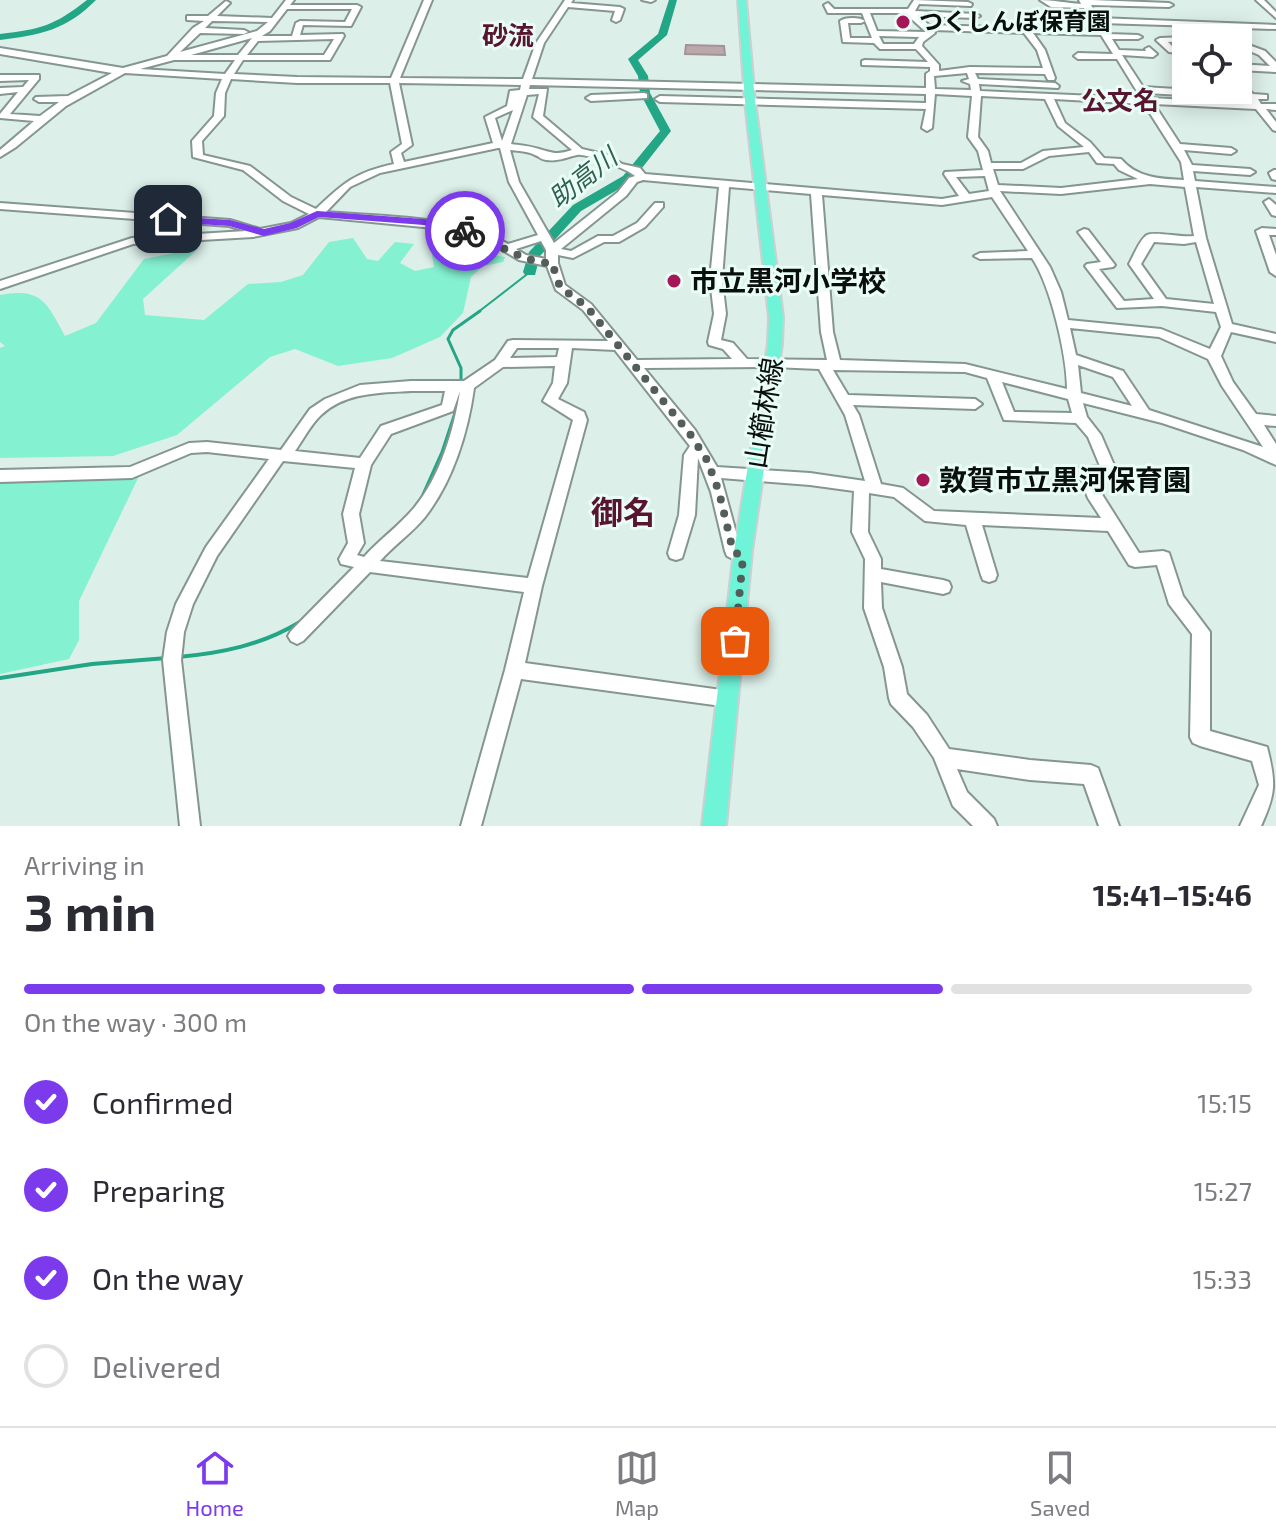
<!DOCTYPE html>
<meta charset="utf-8">
<style>
:root{--surface:#fff;--page:#f7f7f7;--text:#2b2b33;--muted:#7c7c81;--line:#e1e1e2;--accent:#7c3aed}
body{margin:0;font-family:"Exo 2","Noto Sans JP",sans-serif;background:var(--page);color:var(--text);height:100vh;display:flex;flex-direction:column;font-size:30px;white-space:nowrap}
*{box-sizing:border-box;margin:0}
p{font-size:26px;color:var(--muted)}
.icon{flex:none;width:44px;height:44px;fill:none;stroke:currentColor;stroke-width:2;stroke-linecap:round;stroke-linejoin:round}
.map{position:relative;height:826px;overflow:hidden}
.side{display:flex;flex-direction:column;background:var(--surface);flex:1}
.side>*{flex:none}
.fabs{position:absolute;left:1172px;top:24px;display:grid;gap:16px}
.fabs a{display:grid;place-items:center;width:80px;height:80px;border-radius:0px;background:var(--surface);box-shadow:0 4px 20px #0003;font-size:40px}
.pin{position:absolute;display:grid;place-items:center;width:68px;height:68px;color:#fff;margin:-34px;border-radius:16px;box-shadow:0 4px 12px #0006}
.courier{position:absolute;display:grid;place-items:center;width:80px;height:80px;margin:-40px;border:6px solid #7c3aed;border-radius:50%;background:#fff;color:#222;box-shadow:0 2px 10px #0007}
.head em{font-style:normal;font-weight:700}
.head div{display:flex;flex-direction:column-reverse}
.head{display:flex;align-items:center;justify-content:space-between;height:136px;padding:0 24px}
h1{font-size:52px;font-weight:700;line-height:60px}
.bar{display:grid;grid-template-columns:repeat(4,1fr);gap:12px 8px;align-content:center;height:96px;padding:0 24px}
.bar i{height:10px;border-radius:6px;background:var(--line)}
.bar .current{background:var(--accent)}
.bar p{grid-column:span 4}
ol{padding:0 24px;list-style:none}
li{display:flex;align-items:center;gap:24px;height:88px}
li p{margin-inline-start:auto}
li .icon{padding:8px;border-radius:50%;background:var(--accent);color:#fff;stroke-width:4}
li:last-child{color:var(--muted)}
li i{width:44px;height:44px;border:4px solid var(--line);border-radius:50%}
.tabs{display:flex;justify-content:space-around;align-items:center;height:112px;border-top:2px solid var(--line);background:var(--surface);font-size:22px;color:var(--muted)}
.tabs a{display:grid;justify-items:center;gap:4px}
.tabs .current{color:var(--accent)}
.map>svg:first-child{display:block}
.green{fill:#84f1d0}
.lines{fill:none;stroke-linecap:round;stroke-linejoin:round}
.stream-far2{stroke:#22a686;stroke-width:2}
.stream-far1{stroke:#22a686;stroke-width:3}
.stream{stroke:#22a686;stroke-width:4}
.river{fill:#22a686;fill-rule:evenodd}
.building{fill:#baa8ad;stroke:#a49297;stroke-width:2}
.minor-casing{stroke:#859690;stroke-width:4}
.major-casing{stroke:#cecfcf;stroke-width:4}
.minor{fill:#fff;fill-rule:evenodd}
.major{fill:#6ff4d8;fill-rule:evenodd}
.route{fill:#7c3aed}
.done{stroke:#535d5a;stroke-width:8;stroke-dasharray:0 14.4}
.poi-dot{fill:#a61758;stroke:#e9fcf5;stroke-width:3}
.labels{text-anchor:middle;stroke-width:6;stroke-linejoin:round;paint-order:stroke}
.far-poi-label{font-size:24px;font-weight:bold;fill:#090f0d;stroke:#e9fcf5;text-anchor:start}
.far-quarter-label{font-size:26px;font-weight:bold;fill:#57152f;stroke:#e9fcf5}
.far-water-label{font-size:26px;font-style:italic;fill:#2f6051;stroke:#e9fcf5}
.poi-label{font-size:28px;font-weight:bold;fill:#090f0d;stroke:#e9fcf5;text-anchor:start}
.street-label{font-size:28px;fill:#090f0d;stroke:#e9fcf5}
.quarter-label{font-size:32px;font-weight:bold;fill:#57152f;stroke:#e9fcf5}
</style>
<div class="map">
<svg width="1276" height="826" viewBox="0 0 1276 826">
<rect width="100%" height="100%" fill="#dcefe8"/>
<path class="green" d="M427,225l31,6 6,10 -4,9 45,7 -2,5 -20,4 -12,11 -8,36 -23,24 -48,21 -54,8 -43,-17 -25,8 -93,78 -64,21 -113,2v-110l5,-2 -5,-4v-47c42,-8 47,8 65,41l31,-13 48,-64 55,-11 -56,51 2,16 59,5 44,-36 33,-2 22,-7 26,-33 24,-4 14,21 11,2 17,-19 19,2 -14,19 15,8 19,-4z
M140,474l-61,127v39l-10,19 -69,15v-195z"/>
<g class="lines">
<path class="stream-far2" d="M477,313l53,-41"/>
<path class="stream-far1" d="M461,385v-17l-13,-29 5,-9 27,-19
M420,501l22,-49 16,-48"/>
<path class="stream" d="M178,657c44,-4 84,-12 122,-35
M0,678l92,-14 75,-6"/>
<path class="river" d="M87,0h9c-30,30 -55,35 -96,40v-6c41,-5 54,-8 87,-34z
M669,0h8l-10,35 -29,25 10,16 2,17 21,38 -40,51 -50,29 -41,45 -5,19h-10l-2,-3 6,-20 44,-47 50,-29 37,-45 -20,-38 -2,-17 -10,-17 30,-25z"/>
</g>
<path class="building" d="M686,45l38,1 1,9 -40,-1z"/>
<g class="lines">
<defs>
<path id="minor" d="M286,0h8l-4,5h67l4,2 -10,19 -48,-1 -3,10 43,-1 1,2 -14,24h-87l-9,14 63,3 94,1 33,-78h8l-32,78 123,1 13,-36 29,-43h8l-2,3 49,4 4,2 -4,11 -4,2 -4,-2 3,-9 -47,-4 -24,36 -12,36 394,9v-14l4,-3v-4l-68,-2v-4l3,-1 63,2 -12,-13h-36l-6,-6 -31,-1 -3,-21c5,-4 20,-4 25,0l-4,2h-13l2,15h22l-10,-25h-34l-4,-8 4,-2 6,6h74l6,-9 54,2 4,2 -1,2 -52,-2 -4,7 61,3 4,2 -4,2 -58,-2 11,9 169,5 -14,-22 -33,-1 -11,-7c13,0 27,3 41,4l-2,-4h13l77,3 4,2 -4,2 -78,-2 7,13 178,7v4l-66,-2 19,11h-10l-22,-12 -96,-3 7,11 30,1 4,2 -4,2h-26l7,11 27,1 -1,-2 4,-2 8,7 -4,3 -31,-2 21,32 100,6 -5,-6v-9l15,16 14,1v4h-9l3,5h15v6l-10,-1 10,13v9l-3,-1 -17,-21 -102,-5 26,40 51,4 5,3 -5,3 -47,-4 8,15 58,4 5,3 -5,3 -57,-4 2,10 81,6v6l-80,-6 10,51 26,86 44,10v8l-45,-10 -10,24 12,26 23,32 20,2v10l-12,-1 12,19v21l-33,-15 -81,-27 -79,-20 4,14 14,18 16,37 -2,4 -20,2 8,18 36,57 24,-2 6,2 14,43 27,36v99l50,14 7,2c9,36 9,46 -6,79h-21l19,-41 -7,-24 -52,-15 -7,-3 -3,-6 2,-103 -23,-30 -12,-39 -22,2 -6,-2 -21,-34 -126,-6 15,50 -2,5 -6,2 -6,-2 -2,-5 -15,-50 -41,-4 -31,-24 -25,-4 -1,39 13,27v10l62,11 6,2 2,5 -2,5 -6,2 -62,-12 1,26 20,59 5,27 20,21 22,34 81,11 61,5 7,3 21,58h-20l-15,-42 -54,-4 -73,-11 10,23 27,27 3,7h-24l-20,-20 -19,-48 -21,-31 -22,-23 -2,-6 -5,-31 -20,-59 1,-49 -13,-27 2,-41 -44,-6 -89,-7 19,69 9,5 2,5 -2,5 -6,2 -16,-8 -2,-5 -14,-59 -13,-34 -3,57 -13,43 -6,2 -6,-2 -2,-5 11,-38 5,-60 6,-9 -75,-96 -43,-2 -5,35 -9,16 26,13 3,8 -45,166 -17,77 204,28 7,2 2,6 -2,6 -7,2 -208,-28 -40,147h-20l44,-156 19,-78 -154,-20 -67,69 -6,3 -6,-3 -3,-5 3,-5 63,-64 -13,-3 -2,-5 9,-16 -5,-29 12,-46 -72,-7 -66,95 -24,48 -9,28 -3,28 19,166h-20l-17,-166 4,-28 9,-28 30,-57 63,-88 -62,-7 -16,1 -59,25 -132,4v-12l130,-3 59,-24 18,-1 74,8 29,-41 15,-10 35,-14 51,-4h53l31,-21 13,-19 5,-1 95,1 -25,-31 -27,-20 -9,-24 -28,-6 -30,-18 -45,-13 -125,-12 -21,11 -45,9 -120,7 -133,45v-8l132,-43 114,-7 -17,-5 -229,-17v-6l230,17 30,9 31,-6 18,-9 -26,-13 -40,-31 -50,-13 -1,-16 22,-25 2,-23 6,-14 -97,-6 -59,33 -50,41 -16,10v-7l34,-29 -34,-3v-4l18,-22 -18,2v-6l23,-1 6,-7 -29,1v-6h39v4l-29,35 30,2 19,-14h-20l-5,-3 2,-2 32,-1 44,-23 -112,-19v-6l123,20 44,-12 26,-28 11,-7 -17,-1v-4h21l18,-15 4,2 -13,13 55,2zM287,9h65l-7,13 -45,-1 -4,2 -4,13h-30l8,-5zM870,13h35l21,19 -49,-1zM212,21l56,1 -11,9 -77,21 20,-19 44,1 4,-2 -4,-2 -39,-2zM933,30l91,3 13,17 6,18 -73,-1 -31,4v-6l-17,-19 1,-4 12,-9zM1033,33l68,2 12,19 -35,-1 -4,3 4,3h39l24,39 -161,-7 -1,-7 79,4 1,-2 -4,-3 -77,-4 -3,-6 70,1 3,6h6l1,-2 -10,-28zM879,36l40,1 -5,7h-31zM252,38l-14,17h-47zM334,39l-10,16h-77l11,-14zM174,60h61l-10,14 -85,-5zM967,73l2,6 -7,2 8,3 1,6 -36,-1 -1,-13zM231,79l66,4h93l12,61 -11,8 3,12c-38,8 -51,19 -78,45l-25,-12 -41,-31 -47,-11 -1,-14 22,-25 1,-23zM399,83l122,2 -1,5 -10,1 -3,15 -22,11 8,26 -89,19 -3,-9 11,-8zM530,85l396,9v9l-266,-7 -5,3 5,3 266,7 -4,19 5,3 5,-3 3,-34 37,2 -4,41 10,14 5,19 -38,2 -1,2 15,22 -17,3 -297,-25 -5,-6 -18,-4 -14,-9 -26,-6 -39,-33 4,-27h-18zM1147,93l101,6 3,4 -101,-5zM539,94l-6,23 39,33c-14,5 -20,3 -33,-1 -9,-3 -20,-4 -28,-5l16,-49zM981,96l64,3 13,27 26,21 -41,4 -22,12h-30l-3,-12 -10,-14zM1054,99l90,5 37,58 3,18c-23,-1 -47,-2 -63,-21l-17,-1 -14,-16 -25,-19zM513,110l-11,31 -7,-23zM498,148h2l9,34 29,53 -30,9c-49,-29 -126,-27 -182,-32l24,-25 30,-14zM510,150c8,1 18,1 25,5 6,2 4,4 11,5 12,2 21,-3 31,-5 9,-2 52,15 58,21l-6,2 -11,14 -64,51 -35,-61zM1089,152l8,11 17,1 5,6 19,9 -77,9 -63,-3 -5,-16h30l26,-13zM985,176l4,15 -20,3 -13,-17zM643,180l76,7 -9,92 4,35 -6,28 1,3 14,4 9,10 -95,1 -46,-56 -26,-19 -7,-22v-8l15,3 31,-16h15l26,-15 18,-20v-4h-8l-18,20 -24,13h-15l-27,15 -10,-2 65,-53 11,-14zM1150,184l35,3 9,49c-11,2 -40,-5 -47,-1 -7,4 -14,22 -18,29l25,35 -30,2 -25,-32 14,-2 2,-2 -27,-35 -4,-1 -6,3 23,30 -14,2 -2,2 32,42 45,-2 54,6 5,15 -11,22 -49,-20 -93,-9 -7,-28 -11,-25 -50,-76 61,3zM729,187l82,7 10,138 6,28 -80,-1 -14,-16 -12,-3 5,-26 -4,-35zM822,195l120,10 50,-8 36,54 -48,2 -6,3 6,3 52,-1c19,28 35,98 35,131l-102,-25 -125,-4 -7,-28zM541,241l5,9v9l-20,-4 -10,-6zM1154,242l30,2 12,-2 18,62 -48,-5 -25,-35zM1070,328l89,9 49,22 14,27 41,61 -114,-37 -26,-39 -47,-16zM517,348h42l-2,9 -47,1zM1078,365l35,12 19,29 -51,-13zM555,366l-2,17 -10,18 30,19 -45,158 -148,-17c14,-16 32,-28 45,-44 28,-36 43,-85 49,-129l29,-21zM773,367l46,2 26,46 20,66 -55,-8 -93,-6 -22,-37 -51,-62zM833,370l132,2 22,6 17,42 72,3 12,14 12,29 -20,2 -2,4 10,26 13,20 -167,-7 -31,-23 -22,-4 -22,-69 -6,-10 122,4 7,-5 -7,-5 -127,-4zM1002,382l66,17 4,14 -58,-1zM411,391h34l-3,14 -61,21 -21,32 -65,-7c8,-11 16,-27 26,-36 24,-23 59,-22 90,-24zM460,391c-6,39 -20,86 -46,117 -15,18 -35,32 -50,49l-7,-2 7,-12 -5,-29 12,-49 20,-31 62,-23z
M642,0h13l-4,2z
M1256,0h8l12,12v6z
M1186,37l3,1h-3v3l-18,1 6,6h12v6l-17,-2 -13,-12 4,-2z
M1238,41l27,10 11,11v10l-38,-2v-6l32,2 -11,-11 -21,-9z
M644,93l3,1v4l-56,3 -5,-3 5,-3z
M1274,170h2v10l-4,-1 -3,-6z
M1269,199l7,6v11l-4,-1 -8,-13z
M1262,228l14,1v6h-7l7,20v21l-6,-4 -14,-41z"/>
<path id="major" d="M738,0h8l9,101 28,216 -1,27 -30,207 -26,275h-24l32,-275 34,-207 1,-27 -24,-216z"/>
</defs>
<use href="#minor" class="minor-casing"/>
<use href="#major" class="major-casing"/>
<use href="#minor" class="minor"/>
<use href="#major" class="major"/>
</g>
<path class="route" d="M317,211l107,8 46,12 -5,3 -41,-9 -105,-8 -22,11 -33,8 -35,-10 -61,-4 -5,-3 5,-3 62,4 34,9 26,-6z"/>
<g class="lines">
<path class="done" d="M465,231c28,9 59,33 87,32l8,24 27,20 103,127 17,26 12,32 14,59 10,6 -8,84"/>
</g>
<g class="poi-dot">
<circle cx="903" cy="22" r="8"/>
<circle cx="674" cy="281" r="8"/>
<circle cx="923" cy="480" r="8"/>
</g>
<g class="labels">
<g class="far-poi-label">
<text x="919" y="30">つくしんぼ保育園</text>
</g>
<g class="far-quarter-label">
<text x="508" y="45">砂流</text>
<text x="1120" y="110">公文名</text>
</g>
<g class="far-water-label">
<text transform="translate(583 178) rotate(-38)" y="9">助高川</text>
</g>
<g class="poi-label">
<text x="690" y="291">市立黒河小学校</text>
<text x="939" y="490">敦賀市立黒河保育園</text>
</g>
<g class="street-label">
<text transform="translate(764 413) rotate(-81)" y="10">山櫛林線</text>
</g>
<g class="quarter-label">
<text x="623" y="524">御名</text>
</g>
</g>
</svg>
<div class="fabs">
<a><svg class="icon" aria-label="locate" viewBox="0 0 24 24"><circle cx="12" cy="12" r="6"/><path d="M12 2v4M12 18v4M2 12h4M18 12h4"/></svg></a>
</div>
<div class="pin" style="left:735px;top:641px;background:#ea580c"><svg class="icon" aria-label="bag" viewBox="0 0 24 24"><path d="M5 8h14l-1 12H6zM9 8a3 3 0 0 1 6 0"/></svg></div>
<div class="pin" style="left:168px;top:219px;background:#1f2937"><svg class="icon" aria-label="home" viewBox="0 0 24 24"><path d="M3 11l9-7 9 7M6 9v11h12V9"/></svg></div>
<div class="courier" style="left:465px;top:231px"><svg class="icon" aria-label="bike" viewBox="0 0 24 24"><circle cx="6" cy="16" r="4"/><circle cx="18" cy="16" r="4"/><path d="M6 16l4-8h5l3 8M10 8l3 8H6M13 5h3"/></svg></div>
</div>
<section class="side">
<div class="head"><div><h1>3 min</h1><p>Arriving in</p></div><em>15:41–15:46</em></div>
<div class="bar"><i class="current"></i><i class="current"></i><i class="current"></i><i></i><p>On the way · 300 m</p></div>
<ol>
<li><svg class="icon" aria-label="check" viewBox="0 0 24 24"><path d="M5 12l5 5 9-10"/></svg>Confirmed<p>15:15</p></li>
<li><svg class="icon" aria-label="check" viewBox="0 0 24 24"><path d="M5 12l5 5 9-10"/></svg>Preparing<p>15:27</p></li>
<li><svg class="icon" aria-label="check" viewBox="0 0 24 24"><path d="M5 12l5 5 9-10"/></svg>On the way<p>15:33</p></li>
<li><i></i>Delivered</li>
</ol>
</section>
<nav class="tabs">
<a class="current"><svg class="icon" aria-label="home" viewBox="0 0 24 24"><path d="M3 11l9-7 9 7M6 9v11h12V9"/></svg>Home</a>
<a><svg class="icon" aria-label="map" viewBox="0 0 24 24"><path d="M3 6l6-2 6 2 6-2v14l-6 2-6-2-6 2zM9 4v14M15 6v14"/></svg>Map</a>
<a><svg class="icon" aria-label="saved" viewBox="0 0 24 24"><path d="M7 4h10v16l-5-4-5 4z"/></svg>Saved</a>
</nav>
